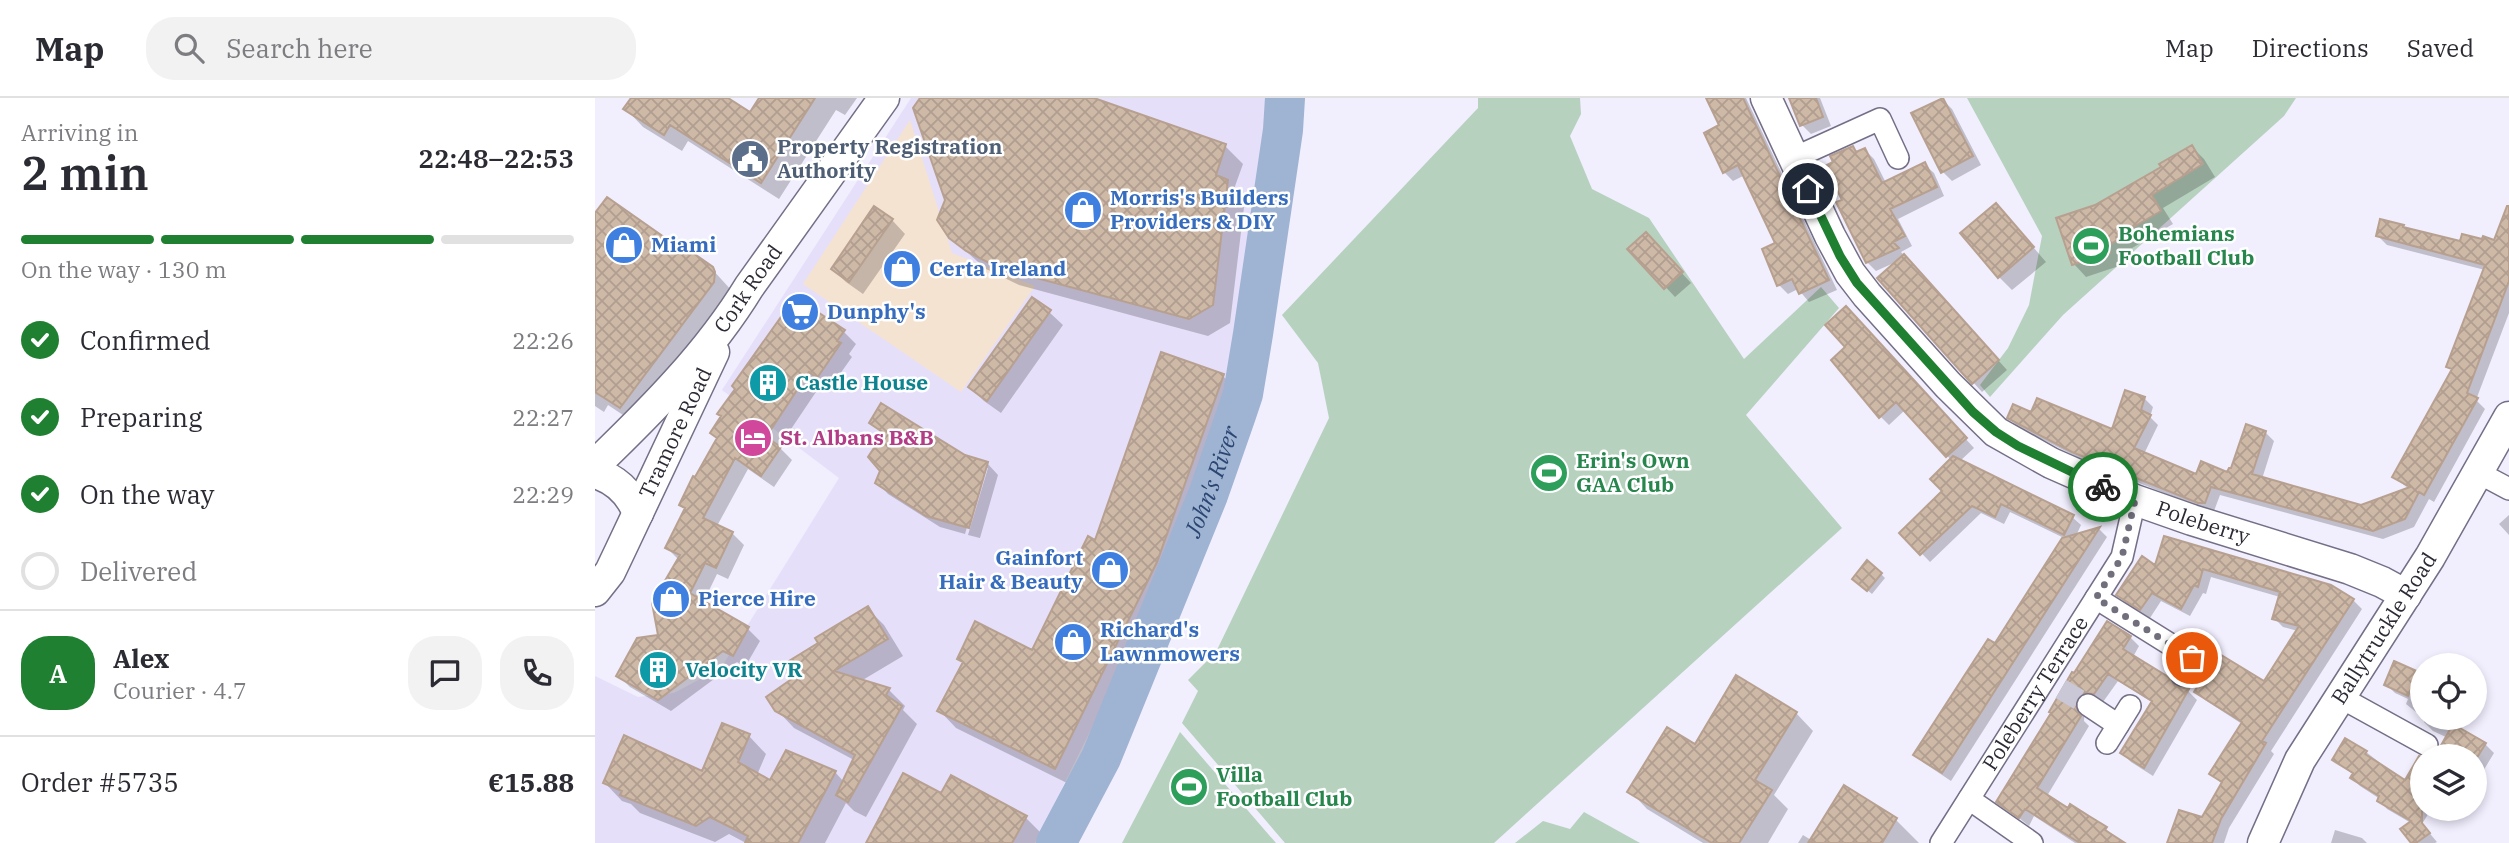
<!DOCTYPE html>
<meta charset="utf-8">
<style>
:root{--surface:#fff;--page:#f2f2f3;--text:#2b2b33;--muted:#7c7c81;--line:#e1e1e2;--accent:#208031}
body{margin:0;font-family:"IBM Plex Serif",serif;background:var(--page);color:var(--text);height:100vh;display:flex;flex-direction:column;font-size:26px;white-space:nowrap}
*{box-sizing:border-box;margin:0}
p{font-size:23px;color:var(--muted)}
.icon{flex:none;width:38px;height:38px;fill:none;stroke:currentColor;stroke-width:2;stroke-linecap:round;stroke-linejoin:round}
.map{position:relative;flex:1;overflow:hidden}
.drawer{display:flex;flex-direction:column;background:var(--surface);width:595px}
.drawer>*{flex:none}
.fabs{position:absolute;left:1815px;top:555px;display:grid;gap:14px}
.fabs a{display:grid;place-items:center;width:77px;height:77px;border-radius:50%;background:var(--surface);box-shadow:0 4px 10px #0003;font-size:35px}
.pin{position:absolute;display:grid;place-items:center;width:60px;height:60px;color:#fff;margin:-30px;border:4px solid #fff;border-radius:50%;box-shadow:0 2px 7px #0007}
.courier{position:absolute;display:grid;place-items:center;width:70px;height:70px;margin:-35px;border:5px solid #208031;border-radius:50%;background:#fff;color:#222;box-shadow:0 2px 9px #0007}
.summary em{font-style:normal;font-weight:600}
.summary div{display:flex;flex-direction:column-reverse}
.summary{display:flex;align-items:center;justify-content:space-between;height:119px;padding:0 21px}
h1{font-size:46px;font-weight:600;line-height:52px}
.bar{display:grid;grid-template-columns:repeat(4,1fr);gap:10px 7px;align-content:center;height:84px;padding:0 21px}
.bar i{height:9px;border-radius:5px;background:var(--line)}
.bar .on{background:var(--accent)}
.bar p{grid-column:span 4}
.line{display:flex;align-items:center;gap:18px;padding:0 21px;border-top:2px solid var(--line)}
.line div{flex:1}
.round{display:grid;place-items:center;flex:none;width:74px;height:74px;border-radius:28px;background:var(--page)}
ol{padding:0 21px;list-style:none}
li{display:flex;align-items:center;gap:21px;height:77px}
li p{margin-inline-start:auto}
li .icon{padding:7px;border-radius:50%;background:var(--accent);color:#fff;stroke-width:4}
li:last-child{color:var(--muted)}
li i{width:38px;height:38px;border:4px solid var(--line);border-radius:50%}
header{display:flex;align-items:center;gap:42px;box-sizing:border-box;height:98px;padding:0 35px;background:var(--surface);border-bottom:2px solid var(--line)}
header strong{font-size:33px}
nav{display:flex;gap:38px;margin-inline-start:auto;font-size:24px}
.search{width:490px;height:63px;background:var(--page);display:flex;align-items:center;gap:18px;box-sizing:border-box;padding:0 24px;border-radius:28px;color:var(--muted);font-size:26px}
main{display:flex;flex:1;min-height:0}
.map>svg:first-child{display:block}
.built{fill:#e5dffa}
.industrial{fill:#f5e3d2}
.pitch{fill:#b7d1bf}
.shadow{fill:#0003}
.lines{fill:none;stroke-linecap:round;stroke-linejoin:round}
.river{stroke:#9fb3d3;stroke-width:40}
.building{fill:url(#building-cross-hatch);stroke:#b7a08f;stroke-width:2}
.street-tunnel{stroke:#cac7d6;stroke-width:21;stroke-dasharray:21 10;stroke-linecap:butt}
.street-casing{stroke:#746f86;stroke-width:24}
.secondary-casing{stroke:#746f86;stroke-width:33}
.street{stroke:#fff;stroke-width:21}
.secondary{stroke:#fff;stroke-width:30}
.done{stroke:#716f7b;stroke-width:7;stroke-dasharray:0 12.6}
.route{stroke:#208031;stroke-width:9}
.labels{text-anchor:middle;stroke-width:5;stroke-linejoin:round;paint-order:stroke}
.service-label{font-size:21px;font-weight:bold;fill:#4e5e75;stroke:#fff;text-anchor:start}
.shop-label{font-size:21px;font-weight:bold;fill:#366cbe;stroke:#fff;text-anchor:start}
.leisure-label{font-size:21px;font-weight:bold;fill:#27864d;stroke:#fff;text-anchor:start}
.street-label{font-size:21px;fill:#2c2a34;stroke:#fff}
.culture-label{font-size:21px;font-weight:bold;fill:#0d838f;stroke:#fff;text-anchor:start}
.hotel-label{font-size:21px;font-weight:bold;fill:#b23c85;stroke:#fff;text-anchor:start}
.water-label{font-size:23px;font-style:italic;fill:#2b4671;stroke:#fff}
</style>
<header>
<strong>Map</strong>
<div class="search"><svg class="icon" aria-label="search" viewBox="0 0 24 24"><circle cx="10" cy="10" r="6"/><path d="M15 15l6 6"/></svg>Search here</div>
<nav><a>Map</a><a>Directions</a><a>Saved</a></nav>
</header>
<main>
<section class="drawer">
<div class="summary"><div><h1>2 min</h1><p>Arriving in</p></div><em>22:48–22:53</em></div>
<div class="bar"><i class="on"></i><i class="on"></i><i class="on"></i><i></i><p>On the way · 130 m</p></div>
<ol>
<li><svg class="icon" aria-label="check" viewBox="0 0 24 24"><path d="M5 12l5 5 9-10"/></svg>Confirmed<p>22:26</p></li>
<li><svg class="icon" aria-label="check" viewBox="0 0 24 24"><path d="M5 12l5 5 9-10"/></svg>Preparing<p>22:27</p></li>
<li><svg class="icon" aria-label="check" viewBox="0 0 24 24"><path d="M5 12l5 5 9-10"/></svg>On the way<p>22:29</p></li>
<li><i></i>Delivered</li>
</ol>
<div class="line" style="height:126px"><b class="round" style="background:var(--accent);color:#fff">A</b><div><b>Alex</b><p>Courier · 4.7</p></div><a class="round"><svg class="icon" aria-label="chat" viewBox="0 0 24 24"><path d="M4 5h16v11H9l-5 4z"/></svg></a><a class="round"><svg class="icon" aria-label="phone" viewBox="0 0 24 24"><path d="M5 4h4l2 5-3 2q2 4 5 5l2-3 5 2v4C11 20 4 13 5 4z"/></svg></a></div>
<div class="line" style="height:91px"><div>Order #5735</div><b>€15.88</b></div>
</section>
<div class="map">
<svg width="1914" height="745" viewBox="0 0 1914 745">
<defs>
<pattern id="building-cross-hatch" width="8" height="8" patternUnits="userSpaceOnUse" patternTransform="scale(1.75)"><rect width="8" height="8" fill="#ceb8a6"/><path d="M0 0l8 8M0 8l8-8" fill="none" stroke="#b19e90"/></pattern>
</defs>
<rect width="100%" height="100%" fill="#f1eefe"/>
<path class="built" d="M316,0h354l1,22 -34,269 -92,241 -105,213h-440v-167l43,21 36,-4 47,-25 118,-190 -117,-88z"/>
<path class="industrial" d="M315,22l42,133 83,33 -74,106 -158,-108z"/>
<path class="pitch" d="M883,0h102l1,16 -11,22 22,53 57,29 95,141 77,-72 18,21 -93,107 96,113 -348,315h-209l-103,-120 16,-32 -10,-11 28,-28 113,-234 -11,-55 -36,-48 196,-207z
M1372,0h329l-12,18 -221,199 -73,82 -10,-12 28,-37 21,-43 13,-69z
M585,634l96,111h-154z
M989,714l56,31h-125l28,-22 27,8z"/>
<path class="shadow" d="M38,0h92l26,16 10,-16h96l-12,17 -9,-5 -57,89 -91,-58 -6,10 -39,-24 -17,-18z
M327,0h166l137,48 18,18 -9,25 11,10 -15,124 -22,13 -189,-51 -33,-16 -36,-32 -3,-37z
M1113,0h38l91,192 -28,12 -11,-13 -10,5 -9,-9 -2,-41 -32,-69 -12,6 -9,-9 -3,-46z
M1196,0h29l11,28 -20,8 -9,-9z
M1348,2l9,9 29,56 -29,16 -9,-9z
M1597,49l12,12 11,18 -52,31 10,16 -46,27 2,3 -9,5 2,6 -36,12 -12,-13 21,-57 68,-39z
M1257,50l5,5 8,-3 9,9 12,24 39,-18 9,8 10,23 -46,23 14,27 -11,6 106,118 -25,22 -103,-114 17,-16 -20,9 -9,-9 -23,-62z
M1914,108v107l-33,87 9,9 -51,93 -5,-3 -15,28 -31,12 -163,-44 -6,16h-6l-125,-51 -65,-33 -9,-9 23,-3 81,16 31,-33 9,9 -3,10 8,8 -14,29 53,22 31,-1 37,-43 9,9 -12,38 99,28 48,-18 -15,-12 59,-106 -4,-5 36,-96 -98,-25 -9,-9 25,-10 4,4 54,13h34z
M0,118l89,37 28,16 20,22 -94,134 -30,-20 -4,7 -9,-6z
M1414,121l37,43 -34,28 -13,-13z
M297,122l13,14 -42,60 -17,-12 -13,-13z
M1060,146l36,39 -16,14 -45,-48z
M454,214l14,13 -62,88 -17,-12 -14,-14z
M1259,219l120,131 -14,13 112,56 9,8 -5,11 23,-7 8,8 -156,244 -27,-18 -9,-9 80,-108 69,-108 -54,-26 -6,12 -23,-11 -51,49 -28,-29 43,-42 6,-31 -46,-50 -16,15 -9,-9 -32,-69z
M249,234l12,12 -7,10 3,3 -22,31 -8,-5 -43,64 13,13 -18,27 -26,-18 -31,57 15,7 12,12 -16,34 -11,-5 -14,29 45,26 12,12 -15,26 -8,-5 -66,49 -41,-24 -12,-12 42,-38 19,-77 -12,-12 19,-38 -5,-5z
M628,278l17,18 -66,186 -101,206 -117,-58 -17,-18 25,-47 -5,-5 74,-6 63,-110z
M276,325l116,40 11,12 -18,63 -12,-3 20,-67h-4l-19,66 -25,-7 -52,-33 -11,-12 5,-12 3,-34z
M1914,417v20l-10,-11z
M1570,440l188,62 9,9 -91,142 3,3 -45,74 -5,15h-55l33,-23 21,-35 -12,-11 31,-50 -37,-24 -9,-9 68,-7 34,-53 -15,-4 -9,-9 6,-21 -69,-20 -5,17 -3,-1 -13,23 -29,-15 -11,17 -23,-14 -9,-9 38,-27z
M1286,476l4,4 -13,16 -14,-12z
M272,510l17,17 19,31 -42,25 28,9 16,16 -2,4 14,14 -51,93 -12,-6 -8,-8 -21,40h-79l-17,-9 -14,8 -75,-29 -9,-9 -9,-3 -17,-18 98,-10 46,-37 17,18 -9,21 14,7 64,-10 9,10 10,-22 -60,-32 -17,-18 43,-66z
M1535,539l9,9 -6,11 35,22 10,9 10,3 9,9 -44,76 -22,-14 -9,-9 31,-50 -35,-22 -15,21 -11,-1 -7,7 -1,13 5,5 -42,70 21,14 3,-4 35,23 14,14h-45l-41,-27 -5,10 -30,-24 54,-88z
M1823,576l4,4v39l-16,-13 2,-5 -13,-6 -9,-9z
M1201,615l17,18 -39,64 14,14 -20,34h-65l-56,-34 -17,-18 65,-45z
M1829,620h37l3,3 -4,9 25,14 9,9 -12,20 -7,-4v-13h-38l11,-18 -15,-7 -9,-9 2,-4z
M1771,654l39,30 17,-9v35h10l-10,16 15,18 -2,1h-22l-2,-20 -24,-14 -8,-9 1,-1 -20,-13 -8,-8 2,-3 -20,-15z
M1249,690l52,32 23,23h-121l5,-8 8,5z
M347,697l84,23 17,17 -4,8h-171z
M1740,732l27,8 5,5h-36z"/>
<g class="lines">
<path class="river" id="s1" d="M461,745l45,-85 107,-263 28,-80 7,-21 10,-60 30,-204 2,-32"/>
</g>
<path class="building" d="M36,0h97l22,14 9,-14h56l-54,85 -91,-58 -6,10 -41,-26z
M325,0h174l132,46 -10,31 12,5 -15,125 -24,14 -190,-51 -33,-17 -17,-13 -12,-18 8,-20 -32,-92z
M1111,0h37l86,182 -30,14 -7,-15 -15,7 -15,-37 13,-6 -37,-78 -15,8 -19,-40 15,-8z
M1194,0h27l7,19 -23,9z
M1348,0l30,58 -32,17 -30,-60z
M1597,47l11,19 -51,31 9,16 -45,26 1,3 -9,6 2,7 -38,12 -16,-47 39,-13 66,-38 -2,-3z
M1258,48l3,6 9,-4 17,35 43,-21 12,25 -47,22 15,27 -12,6 6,6 -33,15 -30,-61 6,-2 -17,-34 8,-4 -3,-6z
M12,99l77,54 2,-3 27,19 2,5 -1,10 -94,126 -25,-16v-179z
M1401,105l38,44 -36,31 -38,-45z
M279,108l19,13 -44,63 -18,-13z
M1912,108h2v75l-42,112 11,5 -54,97 -5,-3 -14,27 -32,12 -162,-44 -6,16h-7l-126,-51 -65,-34 6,-14 18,8 6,-14 75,31 13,-39 20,7 -4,13 10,5 -17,33 62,26 5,-13 26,11 2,-4h2l15,-44 20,7 -14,43 109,31 49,-18 -18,-10 60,-108 -6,-2 39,-102 -109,-29 4,-17 24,6 -1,2 57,14 2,-7 20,5 1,-3 11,4z
M1051,134l37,40 -19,17 -37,-40z
M1309,156l95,106 -27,24 -95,-106z
M200,199l50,33 -8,11 4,2 -24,35 -8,-6 -43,65 15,10 -20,29 -26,-18 -32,60 30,14 -17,36 -11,-5 -15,30 59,34 -16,29 -10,-5 -65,49 -42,-24 21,-38 21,-3 -6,-32 28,-48 -15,-7 20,-40 -6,-3 14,-29 2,1 22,-39 -7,-5 11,-17 -4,-2 18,-25 -3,-3z
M437,199l19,13 -64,91 -19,-14z
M1251,208l121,132 -21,19 -50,-55 -17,16 -48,-58 14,-13 -20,-22z
M566,254l63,22 -67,188 -102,207 -118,-58 26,-49 -6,-3 18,-38 57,29 56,-114 7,4z
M286,305l84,52 23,7 -19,66 -43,-12 -51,-33 5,-12 -12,-14 16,-24 -15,-10z
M1358,358l121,59 -10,20 -63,-31 -6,13 -23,-11 -52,49 -21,-22 43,-42 -12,-12z
M1505,429l-158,246 -29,-18 75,-116 7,4 67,-105z
M1569,438l167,49 23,14 -92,142 4,2 -45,76 -9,24h-45l12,-33 23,7 20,-35 -13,-8 33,-52 -48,-30 24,-39 46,28 35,-55 -27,-7 8,-27 -77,-23 -5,18 -4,-2 -13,24 -29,-16 -12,17 -24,-15 26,-39 13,9z
M1272,462l15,13 -15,18 -15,-12z
M273,508l20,33 -54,32 56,17 -4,7 16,11 -54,96 -12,-7 19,-40 -80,-44 -9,-14 27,-19 -9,-14 34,-21 -3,-5z
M1512,523l24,15 -8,13 47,29 5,8 14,3 -45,79 -24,-15 32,-52 -44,-27 -14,20 -11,-1 -5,4 -3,8 6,11 -44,72 31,20 2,-4 19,12 18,11 -2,3 20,13h-45l-55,-34 -6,9 -23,-16 55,-89 -2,-1 23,-40 2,1z
M1799,563l25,11 -11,24 -24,-11z
M1141,577l61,37 -42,68 17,10 -33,53h-27l-85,-51 40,-65 28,17z
M127,625l28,11 -12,28 32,18 16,-30 50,21 -38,72h-53l3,-7 -38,-19 -14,9 -76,-31 2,-4 -19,-8 21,-48 78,36z
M1858,626l33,19 -8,13h-43z
M1750,640l22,13 -2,3 40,26 14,-24 3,1v66l8,10 -14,10h-5l-11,-14 11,-8 -34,-20 2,-5 -29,-18 3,-5 -21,-13z
M308,675l38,20 10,-18 76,41 -15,27h-146z
M1249,687l53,33 -15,25h-74z"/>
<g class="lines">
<path class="street-tunnel" d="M1466,591l27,16"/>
<defs>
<g id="street">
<path d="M1199,60l86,-39 18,39"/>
<path d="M1884,375l30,16"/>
<path d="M1501,500l96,60 -10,17"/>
<path d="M1745,599l87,48"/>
<path d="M1493,607l30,20"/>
<path d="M1512,645l23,-37"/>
<path d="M1374,701l63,44"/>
<path id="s2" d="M1346,745l181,-286 13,-57"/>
</g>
<g id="secondary">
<path id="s3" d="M1171,0l64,138 20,37 17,22 81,90 48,47 55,31 84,37 57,20 158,49 32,13 24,13"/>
<path id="s4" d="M0,367c56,-54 113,-111 154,-178l135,-189"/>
<path d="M0,375c21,6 35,20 43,40"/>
<path id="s5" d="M0,493l15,-19 10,-21 94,-199"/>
<path id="s6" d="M1668,745l37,-83 130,-203 79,-140"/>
</g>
</defs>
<use href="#street" class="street-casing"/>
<use href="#secondary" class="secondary-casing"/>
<use href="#street" class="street"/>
<use href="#secondary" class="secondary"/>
</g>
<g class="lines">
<path class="done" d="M1508,389l32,13 -13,57 -26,41 96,60"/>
<path class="route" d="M1213,91l32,67 17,27 116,129 23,20 22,14 85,41"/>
</g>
<defs>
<symbol id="civic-disc" viewBox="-11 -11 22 22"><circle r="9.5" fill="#5c6f8a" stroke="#fff"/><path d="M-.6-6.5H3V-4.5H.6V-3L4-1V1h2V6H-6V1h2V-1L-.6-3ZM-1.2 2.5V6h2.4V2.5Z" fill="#fff"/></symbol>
<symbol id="shop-disc" viewBox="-11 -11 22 22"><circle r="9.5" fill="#3f7fe0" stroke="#fff"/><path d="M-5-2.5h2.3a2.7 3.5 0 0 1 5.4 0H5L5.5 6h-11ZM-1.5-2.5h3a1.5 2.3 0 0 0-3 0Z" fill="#fff"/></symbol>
<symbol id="stadium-disc" viewBox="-11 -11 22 22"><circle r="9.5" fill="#2e9e5b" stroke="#fff"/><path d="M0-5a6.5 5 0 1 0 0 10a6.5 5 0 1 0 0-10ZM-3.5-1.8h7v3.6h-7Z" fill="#fff"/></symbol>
<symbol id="supermarket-disc" viewBox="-11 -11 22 22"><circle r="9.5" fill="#3f7fe0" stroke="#fff"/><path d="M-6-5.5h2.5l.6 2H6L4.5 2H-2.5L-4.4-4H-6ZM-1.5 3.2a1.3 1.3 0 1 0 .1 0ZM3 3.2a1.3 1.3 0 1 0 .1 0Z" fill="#fff"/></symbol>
<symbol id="building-disc" viewBox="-11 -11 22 22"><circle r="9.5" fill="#0f9aa8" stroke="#fff"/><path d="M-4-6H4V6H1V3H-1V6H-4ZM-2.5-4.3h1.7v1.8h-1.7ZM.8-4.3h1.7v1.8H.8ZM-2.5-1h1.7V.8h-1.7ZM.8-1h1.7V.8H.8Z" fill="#fff"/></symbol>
<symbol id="hotel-disc" viewBox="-11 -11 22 22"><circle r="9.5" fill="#d1479c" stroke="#fff"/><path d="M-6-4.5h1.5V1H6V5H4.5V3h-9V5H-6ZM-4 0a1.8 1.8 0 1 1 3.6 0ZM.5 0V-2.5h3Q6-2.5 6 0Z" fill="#fff"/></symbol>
</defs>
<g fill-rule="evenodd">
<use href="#civic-disc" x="133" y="39" width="44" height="44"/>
<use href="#shop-disc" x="466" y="90" width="44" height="44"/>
<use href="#shop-disc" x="7" y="125" width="44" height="44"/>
<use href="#stadium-disc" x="1474" y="126" width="44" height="44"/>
<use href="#shop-disc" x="285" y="149" width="44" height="44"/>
<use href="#supermarket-disc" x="183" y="192" width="44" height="44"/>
<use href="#building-disc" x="151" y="263" width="44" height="44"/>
<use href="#hotel-disc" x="136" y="318" width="44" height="44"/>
<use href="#stadium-disc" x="932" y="353" width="44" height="44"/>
<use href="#shop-disc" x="493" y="450" width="44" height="44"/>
<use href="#shop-disc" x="54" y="479" width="44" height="44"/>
<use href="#shop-disc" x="456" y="522" width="44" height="44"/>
<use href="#building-disc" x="41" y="550" width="44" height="44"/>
<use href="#stadium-disc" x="572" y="667" width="44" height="44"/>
</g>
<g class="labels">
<g class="service-label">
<text x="182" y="56">Property Registration<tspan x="182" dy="24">Authority</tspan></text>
</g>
<g class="shop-label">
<text x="515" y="107">Morris's Builders<tspan x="515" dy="24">Providers &amp; DIY</tspan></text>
<text x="56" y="154">Miami</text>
<text x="334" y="178">Certa Ireland</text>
<text x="232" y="221">Dunphy's</text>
<text x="488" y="467" text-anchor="end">Gainfort<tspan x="488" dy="24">Hair &amp; Beauty</tspan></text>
<text x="103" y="508">Pierce Hire</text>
<text x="505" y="539">Richard's<tspan x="505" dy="24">Lawnmowers</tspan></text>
</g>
<g class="leisure-label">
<text x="1523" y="143">Bohemians<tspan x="1523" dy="24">Football Club</tspan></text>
<text x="981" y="370">Erin's Own<tspan x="981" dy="24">GAA Club</tspan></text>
<text x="621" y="684">Villa<tspan x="621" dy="24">Football Club</tspan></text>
</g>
<g class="street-label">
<text dy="7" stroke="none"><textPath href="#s4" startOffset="234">Cork Road</textPath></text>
<text dy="7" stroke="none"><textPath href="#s5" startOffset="178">Tramore Road</textPath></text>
<text dy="7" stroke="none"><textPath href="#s3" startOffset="637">Poleberry</textPath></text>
<text dy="7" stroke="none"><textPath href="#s6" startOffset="247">Ballytruckle Road</textPath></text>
<text dy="7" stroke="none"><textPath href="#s2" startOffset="177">Poleberry Terrace</textPath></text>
</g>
<g class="culture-label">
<text x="200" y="292">Castle House</text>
<text x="90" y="579">Velocity VR</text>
</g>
<g class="hotel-label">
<text x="185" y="347">St. Albans B&amp;B</text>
</g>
<g class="water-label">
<text dy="8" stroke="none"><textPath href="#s1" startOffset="394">John's River</textPath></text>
</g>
</g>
</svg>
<div class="fabs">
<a><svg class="icon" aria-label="locate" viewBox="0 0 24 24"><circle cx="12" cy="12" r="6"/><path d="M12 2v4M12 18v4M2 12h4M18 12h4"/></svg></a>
<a><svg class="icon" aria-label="layers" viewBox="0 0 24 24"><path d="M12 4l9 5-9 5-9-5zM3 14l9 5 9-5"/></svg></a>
</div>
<div class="pin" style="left:1597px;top:560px;background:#ea580c"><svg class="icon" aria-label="bag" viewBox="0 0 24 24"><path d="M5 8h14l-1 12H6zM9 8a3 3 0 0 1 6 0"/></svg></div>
<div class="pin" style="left:1213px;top:91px;background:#1f2937"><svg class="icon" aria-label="home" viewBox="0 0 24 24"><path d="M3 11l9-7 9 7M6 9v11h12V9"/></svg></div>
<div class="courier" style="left:1508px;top:389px"><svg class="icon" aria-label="bike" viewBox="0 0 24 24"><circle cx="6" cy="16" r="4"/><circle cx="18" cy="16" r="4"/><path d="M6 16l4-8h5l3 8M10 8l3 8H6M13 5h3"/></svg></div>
</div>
</main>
